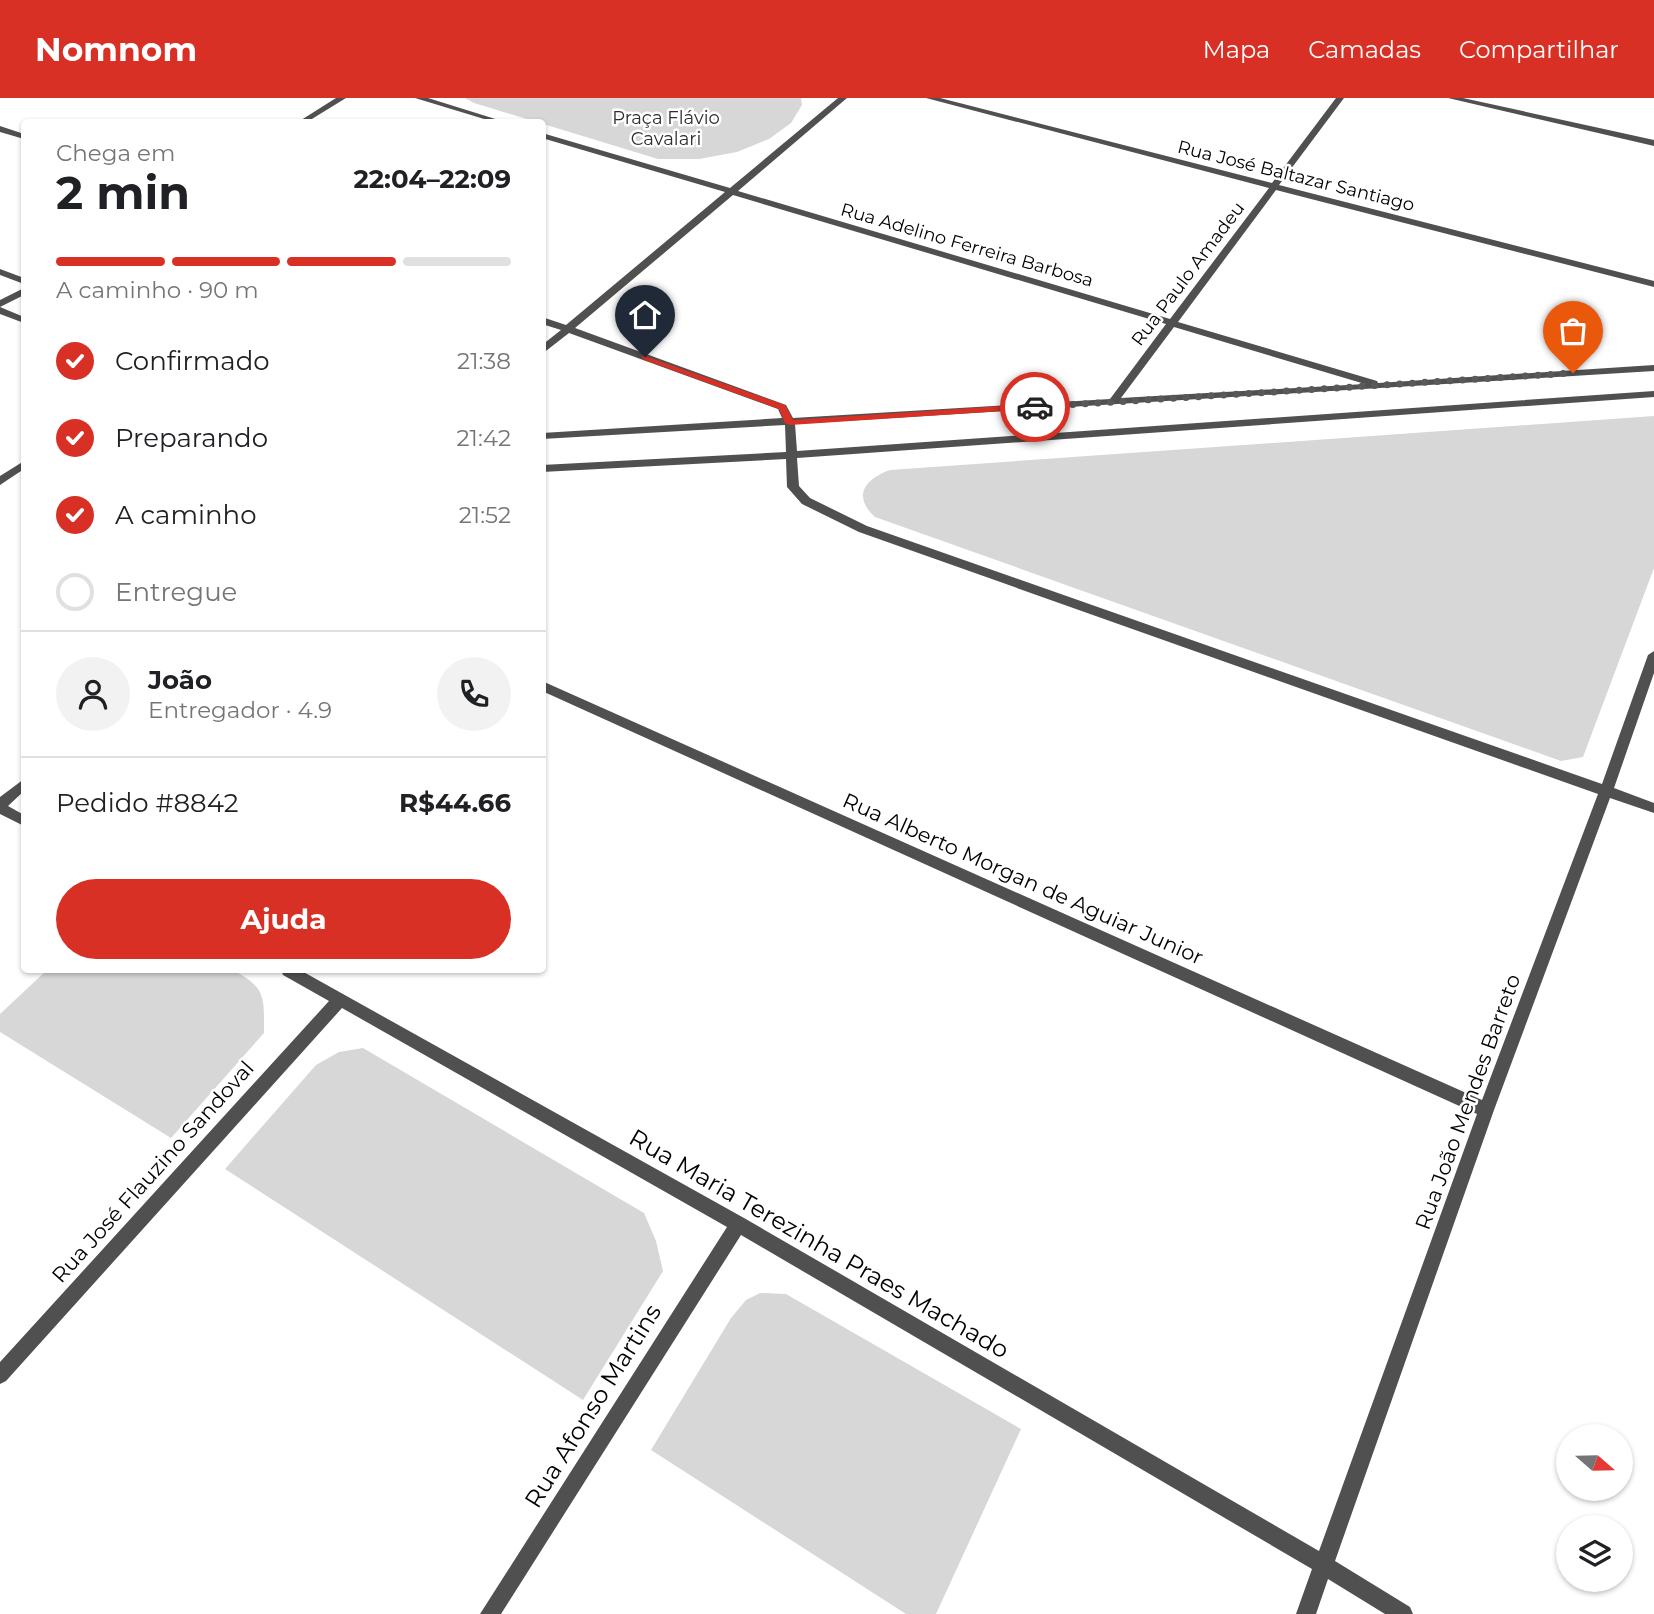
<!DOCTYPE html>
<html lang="pt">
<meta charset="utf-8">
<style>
:root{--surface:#fff;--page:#f2f2f2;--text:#202124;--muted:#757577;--line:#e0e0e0;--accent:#d93025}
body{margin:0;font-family:Montserrat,sans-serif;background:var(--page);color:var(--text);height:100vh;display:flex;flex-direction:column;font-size:26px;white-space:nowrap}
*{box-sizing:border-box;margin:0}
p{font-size:23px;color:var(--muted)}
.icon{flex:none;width:38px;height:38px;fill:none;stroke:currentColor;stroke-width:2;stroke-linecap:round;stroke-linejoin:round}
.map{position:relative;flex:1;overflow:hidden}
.drawer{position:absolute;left:21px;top:21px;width:525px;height:854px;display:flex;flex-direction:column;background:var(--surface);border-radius:7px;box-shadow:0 2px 5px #0004}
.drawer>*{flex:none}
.needle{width:46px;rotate:110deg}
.fabs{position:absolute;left:1556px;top:1326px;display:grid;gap:14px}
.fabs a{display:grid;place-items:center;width:77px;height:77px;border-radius:50%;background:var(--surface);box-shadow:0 2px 5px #0004;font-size:35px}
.pin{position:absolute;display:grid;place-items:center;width:60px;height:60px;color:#fff;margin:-72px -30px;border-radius:50% 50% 50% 0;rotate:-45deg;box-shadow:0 0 7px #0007}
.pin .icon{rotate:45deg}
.courier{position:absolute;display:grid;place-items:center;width:70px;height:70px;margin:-35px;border:5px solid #d93025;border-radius:50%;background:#fff;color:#222;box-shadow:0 2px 9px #0007}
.head em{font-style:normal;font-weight:700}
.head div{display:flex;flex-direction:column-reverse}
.head{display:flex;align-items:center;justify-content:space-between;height:119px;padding:0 35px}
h1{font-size:46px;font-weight:700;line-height:52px}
.bar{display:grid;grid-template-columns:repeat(4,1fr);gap:10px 7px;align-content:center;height:84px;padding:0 35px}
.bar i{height:9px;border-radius:5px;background:var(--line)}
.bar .current{background:var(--accent)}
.bar p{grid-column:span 4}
.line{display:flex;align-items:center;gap:18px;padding:0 35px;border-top:2px solid var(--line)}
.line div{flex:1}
.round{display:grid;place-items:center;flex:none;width:74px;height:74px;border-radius:37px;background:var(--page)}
ol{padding:0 35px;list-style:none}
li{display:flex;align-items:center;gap:21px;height:77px}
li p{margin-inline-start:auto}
li .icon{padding:7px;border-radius:50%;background:var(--accent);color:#fff;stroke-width:4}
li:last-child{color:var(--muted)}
li i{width:38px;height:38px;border:4px solid var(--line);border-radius:50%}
.primary-button{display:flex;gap:14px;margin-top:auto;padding:14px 35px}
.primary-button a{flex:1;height:80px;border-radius:42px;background:var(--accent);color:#fff;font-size:28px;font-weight:700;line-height:80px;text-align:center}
header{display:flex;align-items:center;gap:42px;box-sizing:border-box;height:98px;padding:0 35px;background:var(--accent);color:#fff}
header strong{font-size:33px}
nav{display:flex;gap:38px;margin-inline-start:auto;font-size:24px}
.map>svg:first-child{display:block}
.green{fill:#d7d7d7}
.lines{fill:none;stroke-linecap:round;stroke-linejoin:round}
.street{fill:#505050;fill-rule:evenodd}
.route{fill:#d93025}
.done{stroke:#595959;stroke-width:7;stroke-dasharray:0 12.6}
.labels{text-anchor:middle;stroke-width:5;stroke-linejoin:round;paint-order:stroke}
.far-park-label{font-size:18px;fill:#2e2e2e;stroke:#fff}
.far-street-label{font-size:18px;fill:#000;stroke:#fff}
.street-label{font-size:21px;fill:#000;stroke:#fff}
.near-street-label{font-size:24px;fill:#000;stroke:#fff}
</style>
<header>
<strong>Nomnom</strong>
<nav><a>Mapa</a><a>Camadas</a><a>Compartilhar</a></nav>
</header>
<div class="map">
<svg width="1654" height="1516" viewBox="0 0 1654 1516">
<rect width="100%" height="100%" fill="#fff"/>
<path class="green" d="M465,0h336l1,7 -11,18 -22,16 -32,13 -38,7h-41l-184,-56z
M1654,318v152l-71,189 -22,4 -686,-244c-23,-21 -10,-38 15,-47z
M47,872h186c33,18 31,26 31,63l-93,105 -171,-106v-18z
M363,950l281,165 12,28 7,30 -80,129 -358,-231 91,-104 23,-13z
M760,1195l26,1 235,135 -85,185h-30l-255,-164 80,-132 15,-18z"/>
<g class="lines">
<path class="street" d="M336,0h10l-39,24h-9z
M415,0h13l77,24h-11z
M838,0h9l-109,93 432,128 99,-131 -343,-90h14l332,85 64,-85h8l-65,87 375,96v6l-378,-97 -98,132 199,59 1,2 276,-18v6l-859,53 2,27 857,-60v6l-857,61 2,28 11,12 57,28 735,258 46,-129 6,-4v22l-40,115 40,15v10l-44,-15 -116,312 -159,451 75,46 3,7h-28l-57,-35 -12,35h-20l16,-45 -571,-334 -240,379h-21l247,-387 -385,-219 -336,373 -6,3v-22l329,-361 -46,-26 -2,-5h19l444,248 575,333 158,-437 -935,-423v-10l940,419 116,-306 -739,-262 -57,-28 -15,-17 -1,-28 -244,13v-7l244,-13 -1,-27 -243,14v-6l240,-15 -4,-9 -209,-76 -27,21v-9l19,-15 -19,-6v-7l24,8 159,-133 -183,-54v-5l188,55zM733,97l433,129 -56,75 -317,19 -7,-13 -211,-77zM1174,229l191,57 -244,14z
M1448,0h15l191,42v6z
M0,28l24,8v5l-24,-7z
M0,171l24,9v6l-24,-9z
M24,190v7l-24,12v-7z
M0,209l24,10v6l-24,-9z
M24,363v8l-24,16v-9z
M24,681v12l-16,15 16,9v11l-24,-12v-17z"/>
</g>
<path class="route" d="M642,257l143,50 8,15 242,-16 4,3 -4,2 -245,16 -5,-2 -6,-14 -137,-50z"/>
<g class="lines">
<path class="done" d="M1035,309l538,-34"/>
</g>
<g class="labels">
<g class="far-park-label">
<text x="666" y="26">Praça Flávio<tspan x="666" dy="21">Cavalari</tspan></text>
</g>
<g class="far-street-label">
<text transform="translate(1296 78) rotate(14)" y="6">Rua José Baltazar Santiago</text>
<text transform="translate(967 147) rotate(16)" y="6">Rua Adelino Ferreira Barbosa</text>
<text transform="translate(1188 176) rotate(-53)" y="6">Rua Paulo Amadeu</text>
</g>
<g class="street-label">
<text transform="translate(1023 781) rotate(24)" y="7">Rua Alberto Morgan de Aguiar Junior</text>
<text transform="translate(1468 1004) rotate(-70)" y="7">Rua João Mendes Barreto</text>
<text transform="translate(153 1074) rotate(-48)" y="7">Rua José Flauzino Sandoval</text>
</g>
<g class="near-street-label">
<text transform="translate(819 1146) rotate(30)" y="8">Rua Maria Terezinha Praes Machado</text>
<text transform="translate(593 1308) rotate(-58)" y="8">Rua Afonso Martins</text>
</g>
</g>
</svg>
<div class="fabs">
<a><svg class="needle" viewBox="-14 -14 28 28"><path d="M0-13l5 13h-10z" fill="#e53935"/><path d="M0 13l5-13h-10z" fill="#757577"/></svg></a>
<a><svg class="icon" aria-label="layers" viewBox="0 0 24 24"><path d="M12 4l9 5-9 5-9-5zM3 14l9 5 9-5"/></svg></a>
</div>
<div class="pin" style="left:1573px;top:275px;background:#ea580c"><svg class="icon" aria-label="bag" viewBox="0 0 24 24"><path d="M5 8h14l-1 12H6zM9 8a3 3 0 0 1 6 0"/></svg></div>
<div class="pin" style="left:645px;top:259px;background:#1f2937"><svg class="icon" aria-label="home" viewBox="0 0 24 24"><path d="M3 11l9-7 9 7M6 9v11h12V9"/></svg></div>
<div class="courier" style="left:1035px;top:309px"><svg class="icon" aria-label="car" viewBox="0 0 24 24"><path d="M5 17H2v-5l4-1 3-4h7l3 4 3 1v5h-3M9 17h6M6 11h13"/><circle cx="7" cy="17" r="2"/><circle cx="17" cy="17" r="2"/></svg></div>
<section class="drawer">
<div class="head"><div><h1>2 min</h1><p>Chega em</p></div><em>22:04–22:09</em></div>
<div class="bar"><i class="current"></i><i class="current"></i><i class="current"></i><i></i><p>A caminho · 90 m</p></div>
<ol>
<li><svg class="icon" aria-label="check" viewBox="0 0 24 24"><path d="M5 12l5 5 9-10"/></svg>Confirmado<p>21:38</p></li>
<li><svg class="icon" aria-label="check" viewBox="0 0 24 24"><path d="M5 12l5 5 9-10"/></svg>Preparando<p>21:42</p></li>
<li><svg class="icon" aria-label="check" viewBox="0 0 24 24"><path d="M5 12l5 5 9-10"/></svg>A caminho<p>21:52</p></li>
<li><i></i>Entregue</li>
</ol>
<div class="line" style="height:126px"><a class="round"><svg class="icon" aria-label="person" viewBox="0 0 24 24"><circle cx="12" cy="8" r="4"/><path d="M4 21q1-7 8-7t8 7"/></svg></a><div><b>João</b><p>Entregador · 4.9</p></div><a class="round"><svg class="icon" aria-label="phone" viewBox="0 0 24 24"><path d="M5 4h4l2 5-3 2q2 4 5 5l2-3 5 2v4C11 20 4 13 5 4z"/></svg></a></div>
<div class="line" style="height:91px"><div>Pedido #8842</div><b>R$44.66</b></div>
<div class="primary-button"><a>Ajuda</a></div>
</section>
</div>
